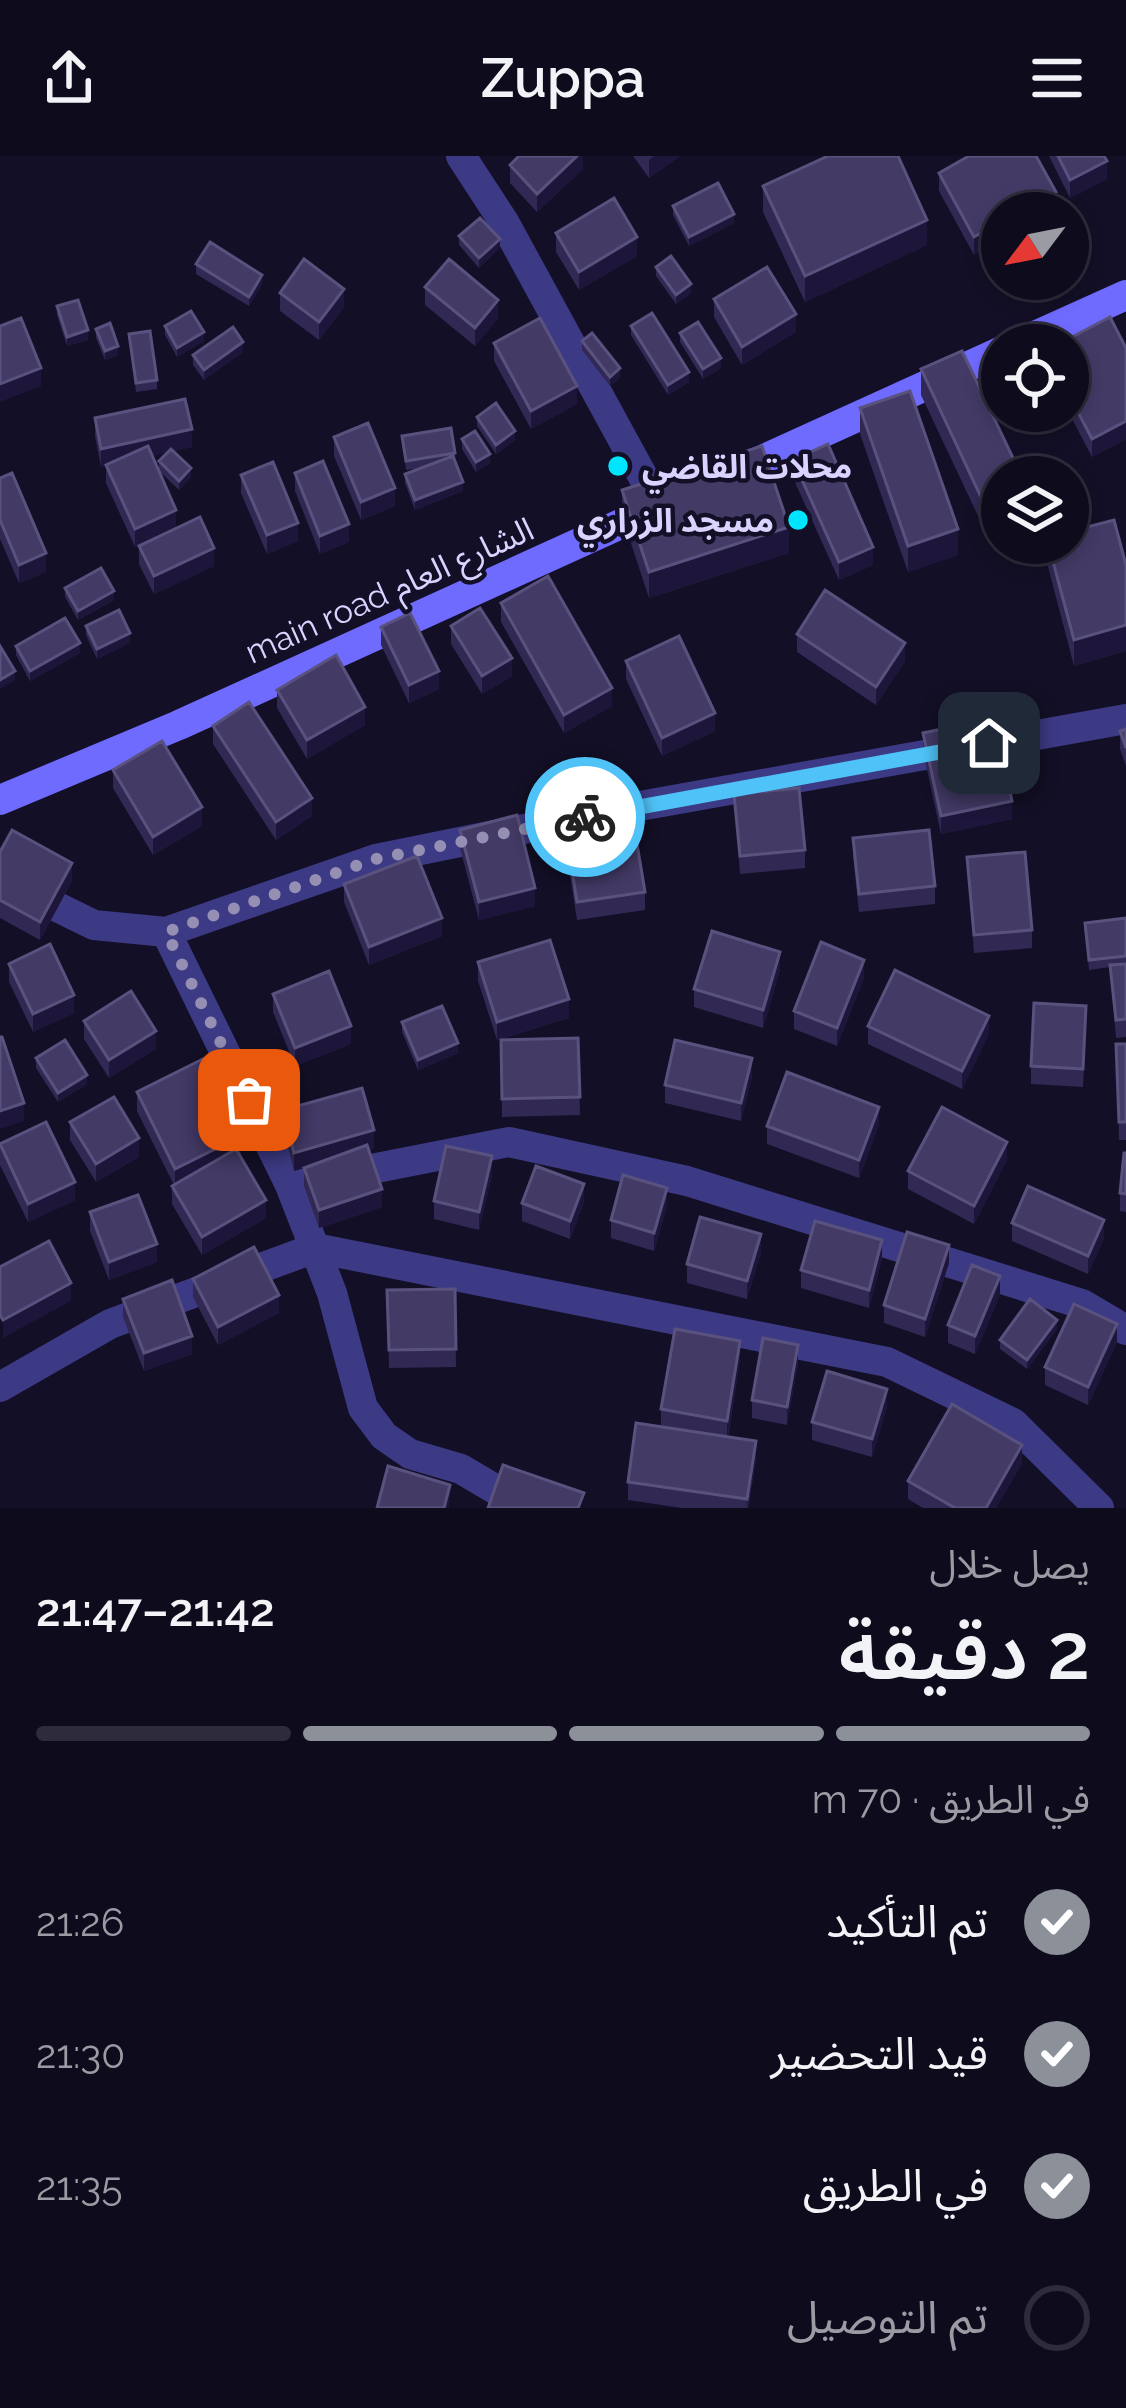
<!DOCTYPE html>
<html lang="ar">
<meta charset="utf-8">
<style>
:root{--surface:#0e0b1c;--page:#171425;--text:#f1f3f6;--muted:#9b9ba3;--line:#2e2b3b;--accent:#8c9099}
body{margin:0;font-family:Raleway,"Noto Sans Arabic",sans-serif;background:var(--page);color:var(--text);direction:rtl;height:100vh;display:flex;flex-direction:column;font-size:45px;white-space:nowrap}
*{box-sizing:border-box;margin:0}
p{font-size:39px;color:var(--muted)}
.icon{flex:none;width:66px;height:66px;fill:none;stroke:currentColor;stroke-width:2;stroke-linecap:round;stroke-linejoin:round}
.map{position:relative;height:1352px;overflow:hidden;direction:ltr}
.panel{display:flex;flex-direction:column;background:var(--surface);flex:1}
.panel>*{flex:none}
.needle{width:78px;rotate:238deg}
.buttons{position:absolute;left:981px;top:36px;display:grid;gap:24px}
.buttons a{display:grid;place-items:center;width:108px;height:108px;border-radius:50%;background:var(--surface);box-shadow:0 6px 18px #0003,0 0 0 3px var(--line);font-size:60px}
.pin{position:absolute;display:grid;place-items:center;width:102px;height:102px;color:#fff;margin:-51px;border-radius:24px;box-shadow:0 6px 18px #0006}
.courier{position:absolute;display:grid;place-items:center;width:120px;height:120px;margin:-60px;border:9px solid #4fc3f7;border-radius:50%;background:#fff;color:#222;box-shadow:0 3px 15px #0007}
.overview em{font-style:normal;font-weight:600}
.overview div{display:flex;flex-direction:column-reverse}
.overview{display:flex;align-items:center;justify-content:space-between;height:204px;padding:0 36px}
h1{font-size:78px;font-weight:600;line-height:90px}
.bar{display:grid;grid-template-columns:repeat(4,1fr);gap:18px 12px;align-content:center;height:144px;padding:0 36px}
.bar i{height:15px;border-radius:9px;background:var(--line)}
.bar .current{background:var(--accent)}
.bar p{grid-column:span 4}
ol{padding:0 36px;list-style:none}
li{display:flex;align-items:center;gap:36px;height:132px}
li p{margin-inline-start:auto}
li .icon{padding:12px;border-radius:50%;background:var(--accent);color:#fff;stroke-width:4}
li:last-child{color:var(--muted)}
li i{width:66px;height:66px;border:6px solid var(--line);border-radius:50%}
header{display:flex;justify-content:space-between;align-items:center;height:156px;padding:0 36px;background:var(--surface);font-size:54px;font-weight:600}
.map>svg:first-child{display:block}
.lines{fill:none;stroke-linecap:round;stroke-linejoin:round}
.street{stroke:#3d3a85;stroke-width:30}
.secondary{stroke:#6f6bff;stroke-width:30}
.wall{fill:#312854;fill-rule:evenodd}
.shaded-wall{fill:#1d163a}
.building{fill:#433a66;stroke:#5a527e;stroke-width:3}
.done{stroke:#948fb3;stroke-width:12;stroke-dasharray:0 21.6}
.route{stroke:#4fc3f7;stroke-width:15}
.poi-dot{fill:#00e5ff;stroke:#130f26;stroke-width:4.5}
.labels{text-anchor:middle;stroke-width:9;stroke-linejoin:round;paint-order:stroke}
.poi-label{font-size:33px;font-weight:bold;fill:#d9d4ff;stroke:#130f26;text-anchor:start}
.street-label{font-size:33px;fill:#d9d4ff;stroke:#130f26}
</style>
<header><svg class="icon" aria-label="menu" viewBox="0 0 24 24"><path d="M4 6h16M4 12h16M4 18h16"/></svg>Zuppa<svg class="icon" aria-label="share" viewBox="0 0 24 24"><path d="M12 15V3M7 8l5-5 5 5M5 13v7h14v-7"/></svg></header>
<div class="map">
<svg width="1126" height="1352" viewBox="0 0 1126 1352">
<rect width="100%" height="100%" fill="#130f26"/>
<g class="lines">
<path class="street" d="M461,0l43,66 155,284
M0,723l94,46 72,7 210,-73 247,-50 503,-90
M166,776l124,253 42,108 31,115 21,28 26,18 51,15 66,39
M290,1029l219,-43 178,39 395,123 44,26
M0,1231l110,-63 205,-76 572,114 126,61 86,85"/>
<path class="secondary" d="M1015,189l111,-50
M729,319l273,-124
M0,644l179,-75 479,-218"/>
</g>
<path class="wall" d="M583,0v13l-46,43 -27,-29v-18z
M633,0h47l-31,22z
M1049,0h55l3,23 -37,19z
M939,17l117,37 -5,3h-49l-28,42 -35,-64z
M763,30l164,59 -122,57 -42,-90z
M673,50l61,17 -45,23 -16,-31z
M556,77l81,23 -58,34 -23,-38z
M459,80l41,12 -21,20 -20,-23z
M196,108l66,20 -13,22 -53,-32z
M656,111l35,26 -15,11 -20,-28z
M425,131l73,31 -23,28 -50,-41z
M280,137l64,14 -25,33 -39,-29z
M714,143l82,33 -54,33 -28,-48z
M57,150l31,34 -21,6 -10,-31z
M165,170l39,15 -27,16 -12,-22z
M631,170l58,56 -21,13 -37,-60z
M96,173l22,26 -13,5 -9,-22z
M680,177l41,35 -18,11 -23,-37z
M129,178l28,46v9l-21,3z
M582,185l38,37 -10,8 -28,-36z
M494,187l83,61 -46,25 -37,-68z
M1068,189l58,3v91l-34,18 -24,-46z
M243,196l-39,28 -11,-15v-10z
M921,213l101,108 -27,75 -74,-157z
M860,252l98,147 -50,17 -48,-138z
M477,261l38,23 -19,14 -19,-28z
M95,262l97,29 -19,4 18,26 -12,13 -20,-19 17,57 -41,19 -29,-64v-17l-5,1 -6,-31zM168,296l-9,9v9l-7,-14z
M402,280l53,17v8l8,30 -48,19 -10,-27v-9l16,-6 -15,2z
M334,281l61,69 -34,14 -27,-64z
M462,283l28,24 -14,9 -14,-23z
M793,304l80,105 -34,15 -46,-102z
M295,317l54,69 -29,12 -25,-63z
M241,319l57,66 -31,13 -26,-61z
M0,322l46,94 -27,11 -19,-44z
M622,334l167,63 -140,45 -27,-82z
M1047,387h21l58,22v86l-52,15 -27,-103z
M139,390l75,20 -60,28 -15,-30z
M65,432l49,12 -36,20 -13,-23z
M501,447l111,103 -48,27 -63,-111z
M86,470l44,17 -33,16 -11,-24z
M451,470l61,50 -30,18 -31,-50z
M381,471l58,62 -30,14 -28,-58z
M797,478l108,27 -29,44 -79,-53z
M16,490l64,7 -50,28 -14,-26z
M626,505l89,70 -53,25 -36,-77z
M277,534l88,35 -58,34 -30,-51z
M213,570l99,90 -36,24 -63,-96z
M1126,573v37l-6,-17v-18z
M923,577l89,86 -71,15 -18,-83z
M113,614l89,56 -49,29 -40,-67z
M734,638l71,56v18l-65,6z
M564,663l81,73v18l-68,10 -13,-83z
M460,674l75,76 -56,14 -19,-72z
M853,682l82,48v18l-76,8 -6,-56z
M0,696l72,29 -32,59 -40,-22z
M967,701l65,73v18l-58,5z
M344,728l98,52 -73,29 -25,-63z
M1126,762v119l-10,1 -6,-71 -21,3 -4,-47z
M478,806l91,56 -72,22 -19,-59z
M9,808l65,49 -41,19 -24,-50z
M780,814l-17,58 -69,-21v-18z
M864,822l-27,68 -43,-17v-18z
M273,838l78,50 -56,22 -22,-54z
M84,865l72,28 -47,29 -25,-39z
M402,866l56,31 -40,17 -16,-38z
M1086,868l-3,63 -52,-3v-18z
M868,870l121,8 -27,55 -94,-45z
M578,882l2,77 -78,2 -1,-77z
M1116,888h10v96h-7z
M36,902l51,26 -29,18 -22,-34z
M752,920l-11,45 -76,-18v-18z
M137,936l104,62 -2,1 27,63 -64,37 -30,-51v-18l2,-1 -37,-74z
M283,954l91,38 -5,2 13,57 -63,21 -15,-42v-18l-10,3 -11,-42z
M70,966l69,35 -43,25 -26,-42z
M879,969l-20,53 -92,-34v-18z
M0,988l75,56 -47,22 -28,-57z
M1126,997v59l-6,-1v-18z
M1007,1004l-33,64 -66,-35v-18z
M492,1019l-13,55 -45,-11v-18z
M584,1046l-14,37 -48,-18v-18z
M667,1050l-13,45 -43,-13v-18z
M90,1056l67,50 -48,18 -19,-49z
M1012,1067l92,15 -16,36 -76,-33z
M761,1096l-14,47 -60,-16v-19z
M882,1103l-13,49 -68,-20v-18z
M949,1107l-24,74 -41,-14v-18z
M193,1123l86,34 -61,32 -25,-48z
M455,1133l1,78 -67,1 -2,-78z
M1000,1139l-25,59 -27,-11v-18z
M123,1143l69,55 -48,17 -21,-54z
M1057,1173l-30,40 -27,-20v-9z
M1117,1186l-29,63 -43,-20v-18z
M740,1203l-12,78 28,22 -8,49h-66l-54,-8v-18l33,-55v-18z
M798,1207l-11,62 -35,-7v-18z
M887,1251l-15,50 -60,-17v-18z
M1022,1307l-26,45h-73l-15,-9v-18z"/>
<path class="shaded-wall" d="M577,0h6v13l-46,43v-18z
M654,0h26l-31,22v-18z
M1107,5v18l-37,19v-18z
M1056,36v18l-5,3h-33z
M734,58v9l-45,23v-9z
M927,64v25l-122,57v-26z
M1002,65v18l-28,16v-18z
M637,81v19l-58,34v-18z
M500,83v9l-21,20v-10z
M262,119v9l-13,22v-9z
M691,128v9l-15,11v-9z
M344,133v18l-25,33v-18z
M498,144v18l-23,28v-18z
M796,158v18l-54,33v-18z
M88,174v10l-21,6v-9z
M204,176v9l-27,16v-9z
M243,186v10l-39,28v-10z
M118,190v9l-13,5v-9z
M721,202v10l-18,11v-10z
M41,212v18l-41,16v-18z
M620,212v10l-10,8v-9z
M689,216v10l-21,13v-10z
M577,230v18l-46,25v-18z
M1126,265v18l-34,18v-18z
M192,273v18l-91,20v-18z
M515,275v9l-19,14v-9z
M490,298v9l-14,9v-10z
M191,312v9l-12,13v-9z
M463,326v9l-48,19v-10z
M395,332v18l-34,14v-18z
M176,354v18l-41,19v-18z
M298,367v18l-31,13v-19z
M1002,367v20h13l-20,9v-25z
M349,368v18l-29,12v-18z
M789,371v26l-140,45v-26z
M958,373v26l-50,17v-26z
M873,391v18l-34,15v-18z
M214,392v18l-60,28v-18z
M46,397v19l-27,11v-18z
M114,435v9l-36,20v-9z
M1126,469v26l-52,15v-26z
M130,477v10l-33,16v-10z
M80,487v10l-50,28v-10z
M905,487v18l-29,44v-18z
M512,502v18l-30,18v-18z
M15,515v9l-15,9v-9z
M439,515v18l-30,14v-18z
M612,532v18l-48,27v-18z
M365,551v18l-58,34v-19z
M715,557v18l-53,25v-18z
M312,642v18l-36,24v-18z
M1012,645v18l-71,15v-18z
M202,651v19l-49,29v-18z
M72,707v18l-32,59v-18z
M535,732v18l-56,14v-18z
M442,762v18l-73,29v-18z
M780,796v18l-17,58v-18z
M864,804v18l-27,68v-18z
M74,839v18l-41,19v-18z
M569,843v19l-72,22v-18z
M989,860v18l-27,55v-18z
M351,870v18l-56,22v-18z
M156,875v18l-47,29v-18z
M458,887v10l-40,17v-10z
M752,902v18l-11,45v-18z
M87,919v9l-29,18v-9z
M24,947v18l-24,8v-18z
M879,951v18l-20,53v-18z
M374,974v18l-80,23v-18z
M241,980v18l-66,33v-18z
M139,982v19l-43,25v-18z
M1007,986v18l-33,64v-18z
M492,1000v19l-13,55v-18z
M75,1026v18l-47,22v-18z
M584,1028v18l-14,37v-18z
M667,1032v18l-13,45v-18z
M382,1033v18l-63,21v-18z
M266,1044v18l-64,37v-18z
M1104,1064v18l-16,36v-18z
M761,1078v18l-14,47v-18z
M882,1084v19l-13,49v-18z
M157,1088v18l-48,18v-18z
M949,1089v18l-24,74v-18z
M1000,1120v19l-25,59v-18z
M71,1127v18l-68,37v-18z
M279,1139v18l-61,32v-18z
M1057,1164v9l-30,40v-9z
M1117,1168v18l-29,63v-18z
M192,1180v18l-48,17v-18z
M740,1185v18l-13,80v-18z
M798,1189v18l-11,62v-18z
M887,1233v18l-15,50v-18z
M756,1285v18l-9,49v-9z
M1022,1289v18l-26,45h-10z
M450,1329l-1,23h-5z"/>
<path class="building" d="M519,0h58l-40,38 -27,-29z
M828,0h70l29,64 -122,56 -42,-90z
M969,0h67l20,36 -38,21h-16v8l-28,16 -35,-64z
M1058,0h46l3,5 -37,19z
M718,27l16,31 -45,23 -16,-31z
M614,42l23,39 -58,35 -23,-39z
M480,62l20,21 -21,19 -20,-22z
M210,86l52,33 -13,22 -53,-33z
M671,100l20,28 -15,11 -20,-28z
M304,103l40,30 -25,33 -39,-29z
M449,103l49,41 -23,28 -50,-41z
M767,111l29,47 -54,33 -28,-48z
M78,144l10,30 -21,7 -10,-31z
M191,155l13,21 -27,16 -12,-22z
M652,157l37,59 -21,13 -37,-59z
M1110,161l16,31v73l-34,18 -24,-46v-48h-11z
M21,162l20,50 -41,16v-58z
M540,162l37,68 -46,25 -37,-68z
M698,166l23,36 -18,11 -23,-36z
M110,167l8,23 -13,5 -9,-22z
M233,171l10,15 -39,28 -11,-15z
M150,175l7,49 -21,3 -7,-49z
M592,177l28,35 -10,9 -28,-36z
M962,195l60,126h-20v46l-7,4 -74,-158z
M910,235l48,138 -50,17 -48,-138z
M185,243l7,30 -91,20 -6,-31z
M496,247l19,28 -19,14 -19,-28z
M368,267l27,65 -34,14 -27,-65z
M451,272l4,25 -49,8 -4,-25z
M475,275l15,23 -14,8 -14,-23z
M828,288l45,103 -34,15 -46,-102z
M148,290l28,64 -41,19 -29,-64z
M762,290l27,81 -140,45 -27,-82z
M171,293l20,19 -12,13 -20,-20z
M453,300l10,26 -48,18 -10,-26z
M323,305l26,63 -29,12 -25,-63z
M273,306l25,61 -31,12 -26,-60z
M12,317l34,80 -27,12 -19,-45v-42z
M200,361l14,31 -60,28 -15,-30z
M1114,364l12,45v60l-52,15 -26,-97h20v-11z
M101,412l13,23 -36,20 -13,-23z
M548,420l64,112 -48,27 -63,-112z
M825,434l80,53 -29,44 -79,-53z
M480,452l32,50 -30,18 -31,-50z
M119,454l11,23 -33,16 -11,-23z
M410,457l29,58 -30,14 -28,-58z
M65,462l15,25 -50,28 -14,-25z
M679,480l36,77 -53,25 -36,-77z
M0,490l15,25 -15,9z
M336,499l29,52 -58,33 -30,-50z
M249,546l63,96 -36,24 -63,-96z
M995,562l17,83 -71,15 -18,-83z
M1126,573v19l-6,-17z
M162,585l40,66 -49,30 -40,-67z
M799,632l6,62 -65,6 -6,-62z
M631,652l14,84 -68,10 -13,-83z
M517,659l18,73 -56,14 -19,-72z
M12,674l60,33 -32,59 -40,-22v-48z
M929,674l6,56 -76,8 -6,-56z
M1025,696l7,78 -58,5 -7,-78z
M417,700l25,62 -73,29 -25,-63z
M1126,762v38l-37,4 -4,-37z
M712,775l68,21 -17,58 -69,-21z
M550,784l19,59 -72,23 -19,-60z
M821,786l43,18 -27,68 -43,-17z
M50,788l24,51 -41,19 -24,-50z
M1126,808v55l-10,1 -6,-55z
M895,814l94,46 -27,55 -94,-45z
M329,815l22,55 -56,22 -22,-54z
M131,835l25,40 -47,29 -25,-39z
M1034,847l52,3 -3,63 -52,-3z
M442,850l16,37 -40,17 -16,-38z
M0,881h2l22,66 -24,8z
M578,882l2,59 -78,2 -1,-59z
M65,884l22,35 -29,18 -22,-35z
M675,884l77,18 -11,45 -76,-18z
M1116,888h10v78h-7z
M203,903l38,77 -66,33 -38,-77z
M787,916l92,35 -20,53 -92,-34z
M362,932l12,42 -80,23 -11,-43z
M114,941l25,41 -43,26 -26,-42z
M942,951l65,35 -33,64 -66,-35z
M46,966l29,60 -47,22 -28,-60z
M367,989l15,44 -63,21 -15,-42z
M446,990l46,10 -13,56 -45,-11z
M236,993l30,51 -64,37 -30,-51z
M1124,997h2v41l-6,-1z
M536,1010l48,18 -14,37 -48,-18z
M623,1019l44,13 -13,45 -43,-13z
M1028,1030l76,34 -16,36 -76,-33z
M138,1039l19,49 -48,18 -19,-50z
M700,1061l61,17 -14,47 -60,-17z
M815,1065l67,19 -13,50 -68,-20z
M907,1076l42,13 -24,74 -41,-14z
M49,1085l22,42 -68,37 -3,-5v-48z
M254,1091l25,48 -61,32 -25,-48z
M972,1109l28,11 -25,60 -27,-11z
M172,1124l20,56 -48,17 -21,-54z
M455,1133l1,60 -67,1 -2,-60z
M1030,1143l27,21 -30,40 -27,-20z
M1074,1148l43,20 -29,63 -43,-20z
M675,1173l65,12 -13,80 -66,-12z
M763,1182l35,7 -11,62 -35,-7z
M827,1215l60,18 -15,50 -60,-17z
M952,1248l70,41 -36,63h-31l-47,-27z
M636,1267l120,18 -9,58 -119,-17z
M503,1309l81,28 -6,15h-90z
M388,1310l62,19 -6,23h-67z"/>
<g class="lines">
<path class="done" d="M249,944l-83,-168 210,-73 209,-42"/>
<path class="route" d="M585,661l404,-74"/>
</g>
<g class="poi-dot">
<circle cx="618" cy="310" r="12"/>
<circle cx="798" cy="364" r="12"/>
</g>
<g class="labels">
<g class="poi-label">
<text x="642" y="322">محلات القاضي</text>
<text x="774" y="376" text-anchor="end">مسجد الزراري</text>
</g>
<g class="street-label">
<text transform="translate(389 434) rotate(-24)" y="12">main road الشارع العام</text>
</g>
</g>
</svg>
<div class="buttons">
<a><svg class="needle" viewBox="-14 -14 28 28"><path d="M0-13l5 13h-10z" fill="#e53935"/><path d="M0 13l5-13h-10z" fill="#9b9ba3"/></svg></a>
<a><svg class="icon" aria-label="locate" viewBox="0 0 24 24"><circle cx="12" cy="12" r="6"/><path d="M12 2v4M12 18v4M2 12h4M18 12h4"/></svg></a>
<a><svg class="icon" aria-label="layers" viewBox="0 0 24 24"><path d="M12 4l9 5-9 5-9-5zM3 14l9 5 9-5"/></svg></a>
</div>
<div class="pin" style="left:249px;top:944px;background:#ea580c"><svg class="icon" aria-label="bag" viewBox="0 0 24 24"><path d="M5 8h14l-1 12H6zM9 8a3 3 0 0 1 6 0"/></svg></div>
<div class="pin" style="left:989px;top:587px;background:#1f2937"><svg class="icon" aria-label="home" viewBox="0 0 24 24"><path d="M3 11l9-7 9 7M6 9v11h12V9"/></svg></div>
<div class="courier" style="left:585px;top:661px"><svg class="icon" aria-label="bike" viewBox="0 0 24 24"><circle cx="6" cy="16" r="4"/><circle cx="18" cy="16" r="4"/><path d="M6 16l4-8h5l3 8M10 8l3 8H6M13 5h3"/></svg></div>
</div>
<section class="panel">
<div class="overview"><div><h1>2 دقيقة</h1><p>يصل خلال</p></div><em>21:42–21:47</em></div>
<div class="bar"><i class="current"></i><i class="current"></i><i class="current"></i><i></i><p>في الطريق · 70 m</p></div>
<ol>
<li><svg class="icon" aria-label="check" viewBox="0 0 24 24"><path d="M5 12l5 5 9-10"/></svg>تم التأكيد<p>21:26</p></li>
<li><svg class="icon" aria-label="check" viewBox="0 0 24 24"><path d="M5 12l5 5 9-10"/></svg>قيد التحضير<p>21:30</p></li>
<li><svg class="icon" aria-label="check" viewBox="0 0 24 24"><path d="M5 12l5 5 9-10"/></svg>في الطريق<p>21:35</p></li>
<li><i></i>تم التوصيل</li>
</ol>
</section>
